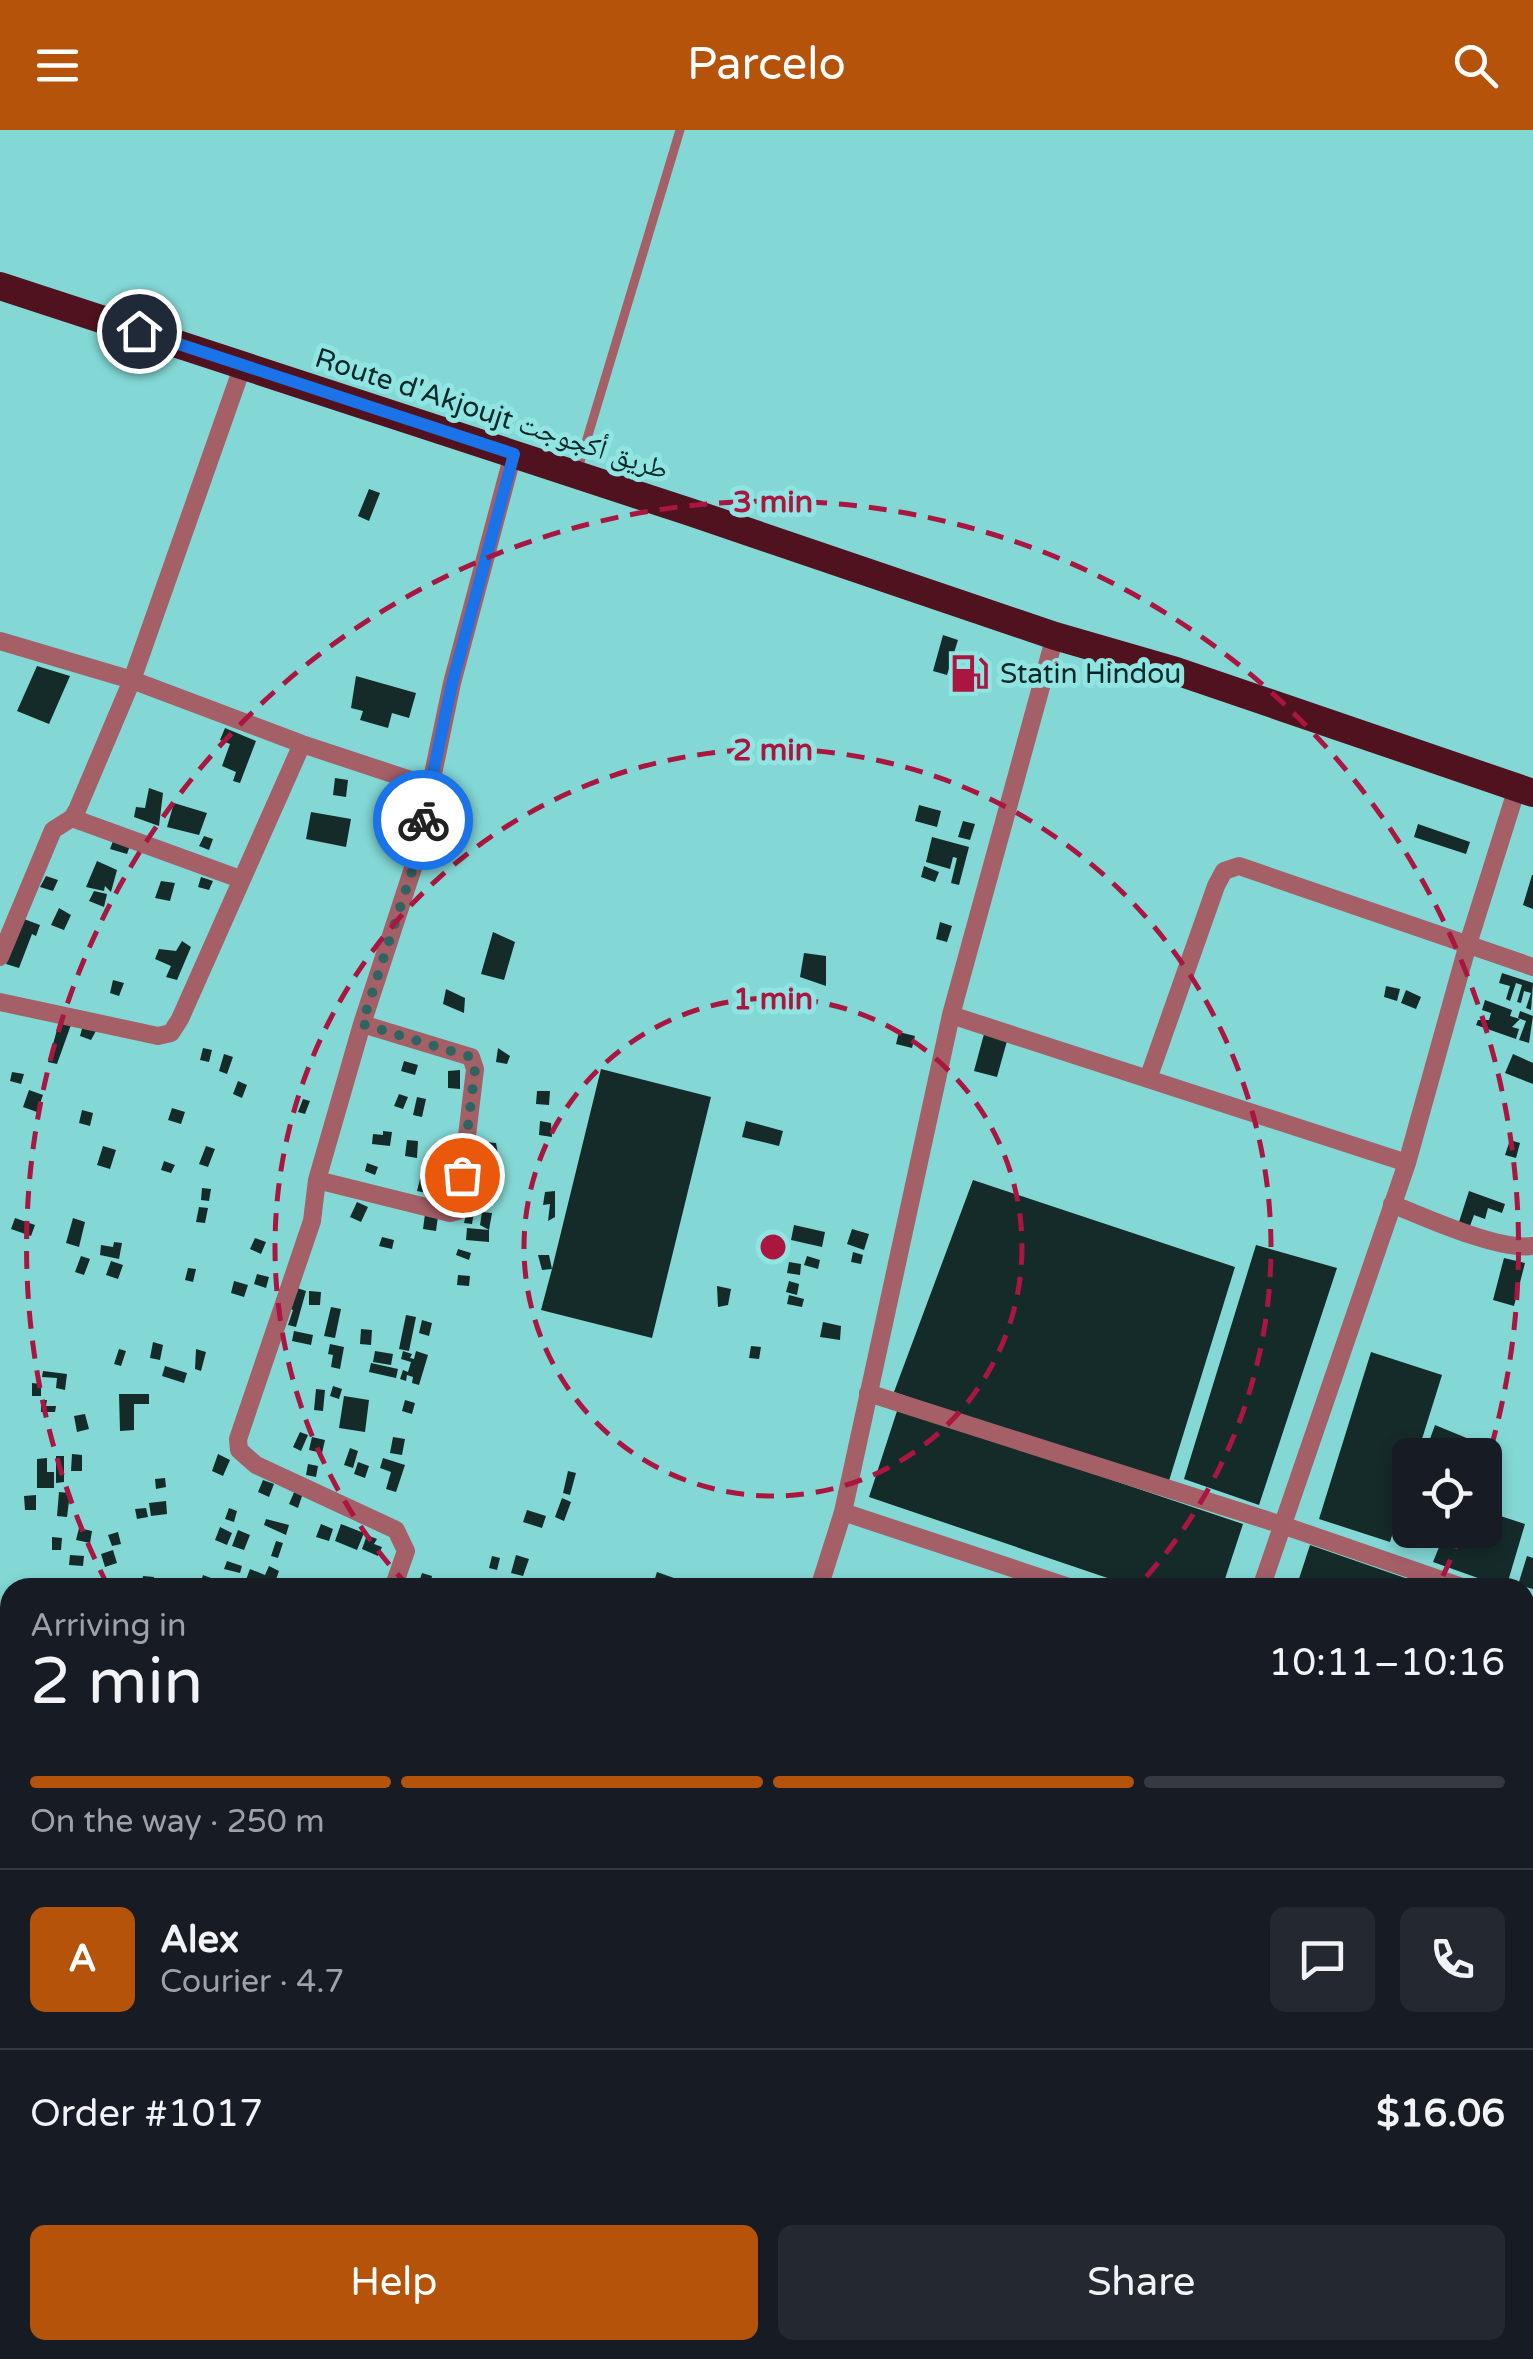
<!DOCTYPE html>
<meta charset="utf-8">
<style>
:root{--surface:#171b24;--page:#242831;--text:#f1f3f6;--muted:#9ea1a6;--line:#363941;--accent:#b45309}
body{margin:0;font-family:"Varela Round","Noto Naskh Arabic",sans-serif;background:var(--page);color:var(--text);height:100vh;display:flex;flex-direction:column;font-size:38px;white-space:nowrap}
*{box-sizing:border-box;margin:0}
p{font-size:32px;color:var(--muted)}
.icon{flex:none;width:55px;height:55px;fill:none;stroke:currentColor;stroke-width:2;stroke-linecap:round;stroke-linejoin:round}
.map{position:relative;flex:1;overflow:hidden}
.side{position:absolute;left:0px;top:1448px;width:1535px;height:782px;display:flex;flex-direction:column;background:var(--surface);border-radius:30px 30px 0 0;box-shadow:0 5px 15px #0003}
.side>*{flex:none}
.buttons{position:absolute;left:1392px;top:1308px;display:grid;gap:20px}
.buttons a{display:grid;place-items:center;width:110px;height:110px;border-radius:15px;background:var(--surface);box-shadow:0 5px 15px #0003;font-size:50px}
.pin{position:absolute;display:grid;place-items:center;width:85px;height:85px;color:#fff;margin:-42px;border:5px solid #fff;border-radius:50%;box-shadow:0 2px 10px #0007}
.courier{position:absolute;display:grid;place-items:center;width:100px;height:100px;margin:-50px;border:8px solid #1a73e8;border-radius:50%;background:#fff;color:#222;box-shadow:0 2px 12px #0007}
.headline em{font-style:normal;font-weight:600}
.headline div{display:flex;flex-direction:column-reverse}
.headline{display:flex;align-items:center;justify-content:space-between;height:170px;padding:0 30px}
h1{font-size:65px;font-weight:600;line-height:75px}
.bar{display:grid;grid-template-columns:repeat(4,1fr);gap:15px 10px;align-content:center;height:120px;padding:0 30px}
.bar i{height:12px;border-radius:8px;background:var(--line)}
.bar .current{background:var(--accent)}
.bar p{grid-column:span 4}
.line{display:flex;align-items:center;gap:25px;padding:0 30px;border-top:2px solid var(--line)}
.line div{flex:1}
.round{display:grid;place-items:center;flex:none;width:105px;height:105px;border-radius:15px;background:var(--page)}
.primary-button{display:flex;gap:20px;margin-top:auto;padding:20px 30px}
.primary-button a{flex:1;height:115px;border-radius:15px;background:var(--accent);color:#fff;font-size:40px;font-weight:600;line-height:115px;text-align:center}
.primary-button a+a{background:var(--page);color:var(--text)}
header{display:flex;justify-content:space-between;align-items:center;height:130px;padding:0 30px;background:var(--accent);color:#fff;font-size:45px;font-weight:600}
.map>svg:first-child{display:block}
.building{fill:#152b2a}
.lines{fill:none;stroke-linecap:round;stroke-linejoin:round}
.service{stroke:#a45f67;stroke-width:9}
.minor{stroke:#a45f67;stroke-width:18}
.tertiary{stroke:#a45f67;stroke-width:20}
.trunk{stroke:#50121e;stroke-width:28}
.done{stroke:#2e6563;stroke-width:10;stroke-dasharray:0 18}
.route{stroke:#1a73e8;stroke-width:12}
.ring{fill:none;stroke:#ab1641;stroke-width:5;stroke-dasharray:18 12}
.labels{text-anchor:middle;stroke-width:10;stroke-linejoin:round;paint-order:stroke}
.street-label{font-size:28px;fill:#012726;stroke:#90e5e2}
.poi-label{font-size:28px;fill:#012726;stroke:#90e5e2;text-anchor:start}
.centre{fill:#ab1641;stroke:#90e5e2;stroke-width:5}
.ring-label{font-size:30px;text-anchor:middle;font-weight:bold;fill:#ab1641;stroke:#90e5e2;stroke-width:10;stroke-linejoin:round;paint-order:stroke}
</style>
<header><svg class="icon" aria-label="menu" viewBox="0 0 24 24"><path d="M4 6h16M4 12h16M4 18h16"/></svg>Parcelo<svg class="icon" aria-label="search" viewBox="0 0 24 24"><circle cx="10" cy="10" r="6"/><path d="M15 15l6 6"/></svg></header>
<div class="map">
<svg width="1533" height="2229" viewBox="0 0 1533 2229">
<rect width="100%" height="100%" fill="#83d8d5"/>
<path class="building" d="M369,359l11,4 -11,28 -11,-5z
M943,505l15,5 -11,35 -14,-4z
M37,536l33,10 -21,48 -32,-13z
M356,546l60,17 -7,25 -17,-5 -4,15 -28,-8 3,-9 -12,-3z
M225,598l31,13 -16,42 -7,-2 3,-9 -14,-6 8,-22 -10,-4z
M335,648l13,2 -2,17 -13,-2z
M149,658l14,5 -4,33 -25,-9 2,-10 9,1z
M174,673l33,10 -8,22 -32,-8z
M919,675l22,6 -4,16 -22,-6z
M311,682l40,7 -5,28 -40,-8z
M963,691l12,3 -5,16 -12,-3z
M1418,694l52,18 -4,12 -52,-17z
M204,706l9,3 -4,11 -10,-4z
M932,707l37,10 -10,38 -8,-2 6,-25 -4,-1 -3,12 -24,-7z
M114,708l17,5 -4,11 -17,-5z
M97,731l20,9 -6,22 -6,-6 -1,5 -18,-4z
M924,736l15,6 -4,10 -14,-5z
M1532,745h1v34l-10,-4z
M46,746l12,4 -5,11 -13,-4z
M201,747l12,4 -4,9 -11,-3z
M161,751l14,2 -5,18 -15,-3z
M94,761l13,3 -3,13 -15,-6z
M59,778l12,7 -7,15 -13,-5z
M24,789l16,6 -4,11 -4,-2 -13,34 -13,-4z
M940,792l12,4 -5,16 -11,-3z
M493,802l22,10 -11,38 -23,-6z
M182,811l9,6 -14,33 -11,-3 5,-11 -16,-7 4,-10 17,2z
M804,823l22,3v30l-26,-9z
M1502,843l31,10 -2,27 -5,-2 5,-15 -7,-2 -3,12 -4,-1 5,-17 -6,-2 -6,18 -4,-2 4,-13 -11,-3z
M113,850l11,3 -5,13 -9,-3z
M1386,856l14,3 -3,12 -13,-4z
M446,859l19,9 -1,15 -21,-9z
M1406,860l15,7 -5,12 -15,-6z
M1485,870l27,10 -2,6 10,3 -8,8 7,2 -3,10 -40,-14 2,-5h11l2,-7 -9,-3z
M1520,881l13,5 -4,27 -10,-3 7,-19 -8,-3z
M60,889l12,3 -15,42 -9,-2z
M83,895l14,4 -6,11 -11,-4z
M899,902l16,4 -3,12 -16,-4z
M984,904l23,7 -10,36 -23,-6z
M203,918l9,2 -3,12 -9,-2z
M498,918l12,8 -3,8 -11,-2z
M224,924l9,3 -6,17 -8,-3z
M1513,924l20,9v21l-28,-11z
M404,931l14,4 -3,10 -14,-4z
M601,939l110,28 -59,241 -111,-28 11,-41 -10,1 -4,-15h11l3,14z
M460,940v19l-12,-1v-17z
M12,942l12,2 -3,10 -11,-3z
M238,951l9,4 -5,13 -9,-4z
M29,960l14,5 -6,17 -14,-5z
M537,961h13l-1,14 -13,-1z
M399,964l9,3 -5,12 -9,-3z
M417,967l9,2 -4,18 -9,-2z
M303,969l7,2 -5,13 -7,-2z
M172,978l13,4 -4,12 -13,-4z
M82,980l11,3 -3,13 -11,-3z
M540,991l11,2 1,14 -13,-2z
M746,991l37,10 -4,15 -37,-9z
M383,1001l9,1 -2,14 -18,-2 1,-10 10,1z
M407,1010l11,1 -1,17 -12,-2z
M1510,1010l10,3 -4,15 -11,-3z
M486,1012l10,1 6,34 -12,-1 3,-19 -10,-3z
M103,1016l13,4 -6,19 -13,-4z
M206,1016l9,3 -7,18 -9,-3z
M164,1031l11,4 -4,8 -10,-3z
M367,1033l11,4 -3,8 -10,-4z
M420,1049l19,4 -3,12 -19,-4z
M973,1050l262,87 -67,217 -274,-92z
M467,1051l13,1v14l-12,-2z
M202,1058l9,1 -2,12 -8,-1z
M555,1061v26l-7,4 2,-17 -7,1 2,-13z
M1469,1061l36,13 -3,9 -14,-5 -3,11 -11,-4 -4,11 -11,-4z
M357,1072l11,5 -7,15 -11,-5z
M199,1077l9,1 -3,15 -9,-1z
M467,1080l7,2 -2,12 -8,-1z
M482,1082l10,1 -3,17 -9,-5z
M425,1084l13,2 -2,15 -13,-2z
M15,1088l20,7 -4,11 -20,-7z
M73,1088l12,4 -6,25 -13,-4z
M794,1095l31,7 -3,15 -31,-7z
M467,1098l22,2v12l-23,-2z
M852,1099l17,5 -5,16 -17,-6z
M382,1107l12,3 -2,9 -13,-3z
M255,1108l11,4 -5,12 -11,-5z
M114,1112l8,1 -3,16 -19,-4 1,-10 12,2z
M1256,1115l81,23 -78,237 -75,-26z
M458,1119l13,4 -2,7 -13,-5z
M853,1122l10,3 -2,9 -10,-2z
M81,1126l9,3 -6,16 -9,-3z
M807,1126l13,4 -2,9 -14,-4z
M1504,1128l21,5 -11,43 -21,-6z
M111,1131l12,4 -5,14 -12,-4z
M789,1132l12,2 -1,11 -13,-2z
M188,1138l8,1 -3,13 -8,-2z
M257,1144l12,3 -3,11 -12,-4z
M458,1145l12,1 -1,10 -12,-1z
M234,1151l14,4 -4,12 -13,-4z
M789,1151l10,3 -2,11 -11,-3z
M717,1156l14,3 -3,16 -10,2z
M297,1158l9,3 -10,36 -8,-2 5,-15 -5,-2z
M309,1161l12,1 -1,13h-11z
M789,1165l15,4 -2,8 -15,-3z
M331,1177l10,2 -6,29 -11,-2z
M406,1185l10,2 -7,34 -10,-2z
M422,1190l10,3 -3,13 -10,-3z
M823,1192l18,4 -1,14 -20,-3z
M361,1199l11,1 -1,15 -11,-1z
M294,1201l19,4 -2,10 -19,-4z
M153,1212l10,3 -3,15 -10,-2z
M330,1214l14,3 -4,22 -9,-2 2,-12 -5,-1z
M751,1216l10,1 -2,12 -10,-1z
M119,1219l7,2 -5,15 -7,-2z
M196,1219l10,3 -5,19 -6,-2z
M375,1221l18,3 -2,11 -18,-3z
M403,1221l9,3 -2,4 4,1 2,-8 12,4 -9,30 -7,-2 1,-6 -6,-2 -1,6 -6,-2 3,-9 5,2 3,-10 -10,-3z
M1371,1222l71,23 -25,80h-7v23l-20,64 -71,-23z
M371,1233l27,6 -2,9 -27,-6z
M165,1236l22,7 -3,10 -22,-7z
M43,1241l24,3 -2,16 -9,-2 1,-10 -15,-1z
M32,1253l9,1v12h-9z
M333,1256l9,3 -3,10 -9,-3z
M316,1259l9,1 -2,21 -9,-1z
M119,1264h30v10h-15v26l-14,1z
M344,1266l25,4 -4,32 -26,-4z
M41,1270h6l-1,6h10l-1,6h-14z
M405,1270l10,3 -3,11 -10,-3z
M898,1278l345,116 -21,64h-85l-268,-91z
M85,1284l4,15 -12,3 -3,-16z
M1435,1295l34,14 -7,16h-24l-12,-5z
M300,1302l8,3 -7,16 -8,-4z
M312,1307l13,3 -3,13 -13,-3z
M393,1307l12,2 -3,16 -12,-2z
M350,1318l8,3 -5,17 -9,-3z
M72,1324l10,1v16h-11z
M218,1324l12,6 -7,16 -11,-5z
M56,1326h8v26l-8,1z
M47,1328v14h7v16h-17v-29z
M383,1328l22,7 -9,27 -10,-3 5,-17 -11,-4z
M358,1332l11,4 -4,12 -11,-4z
M308,1334l10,2 -2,11 -10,-2z
M568,1341l8,2 -6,22 -7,-2z
M165,1348l1,9 -10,2 -1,-10z
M263,1350l11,4 -5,13 -11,-5z
M295,1360l8,3 -5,15 -9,-4z
M59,1362l11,1 -3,24 -10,-1z
M36,1365v15h-11l-1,-14z
M562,1368l9,4 -7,19 -9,-4z
M166,1371l1,13 -16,2 -2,-13z
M146,1378l2,9 -11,2 -2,-10z
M229,1378l8,3 -3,11 -9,-3z
M527,1380l19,6 -4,12 -19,-6z
M1485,1381l40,13 -19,64 -73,-26 13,-32h39z
M266,1389l23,6 -3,10 -22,-10z
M321,1394l12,5 -4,12 -13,-4z
M341,1394l23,9 -7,17 -22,-9z
M220,1397l12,6 -5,12 -12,-5z
M79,1398l13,3 -2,12 -14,-3z
M238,1400l12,5 -6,15 -12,-4z
M118,1402l3,12 -9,2 -4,-11z
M367,1405l10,4 -3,5 8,3 -4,9 -16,-7z
M52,1407l10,1 -1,12h-9z
M276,1411l7,2 -5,15 -7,-2z
M1310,1415l121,42v1h-135z
M113,1420l4,13 -12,4 -4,-13z
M70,1425l14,1 -1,10 -14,-1z
M516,1425l13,4 -6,17 -12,-3z
M492,1426l8,2 -3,12 -8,-2z
M1527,1426l6,2v31l-15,-4z
M227,1431l15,5 -2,7 -16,-4z
M269,1436l10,5 -6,17h-30l7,-19 15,6z
M657,1442l17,6 -3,10h-19z
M422,1443l10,3 -3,12 -11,-3z
M203,1445l8,3 -3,10h-9z
M143,1446l11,1 -2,11h-11z
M1525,1489l8,3v90l-8,-3z
M6,1495h4v37h-10v-13h6z
M1525,1652l8,3v252l-7,23z
M1525,2172l8,2v55h-29l3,-9h18z
M773,2220h41l-4,9h-41z
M855,2220h30l-2,9z
M895,2220h62l-3,9h-61z
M1128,2220h8l23,9h-35z
M1239,2220h65l-3,9h-65z"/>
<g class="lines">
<path class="service" d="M577,342l103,-342"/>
<path class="minor" d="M0,511l132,39 170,64 130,43
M72,688l168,61
M0,827l53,-127 19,-12 5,-8 55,-130 111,-315
M0,872l158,34 13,-3 9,-14 122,-275
M951,885l456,148
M1148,949l68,-193 8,-15 15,-5 294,101
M317,1050l133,33 8,-2 17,-142 -4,-12 -109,-33
M1392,1074c34,14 107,47 141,42
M868,1263l414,132 183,63
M843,1382l229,76
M393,1458l13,-37 -10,-21 -140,-65 -17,-15 -1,-11 74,-218 5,-41 45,-156 52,-159 38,-182 61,-229
M819,1458l24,-76 108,-497 104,-379
M1261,1458l146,-425 61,-219 49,-156
M1525,1478l8,3
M1525,1613l8,3
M1525,2166l8,2
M557,2226l11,3
M979,2229l2,-9
M1327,2229l3,-9"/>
<path class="tertiary" d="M1525,2054l8,-24
M1468,2229l3,-9"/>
<path class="trunk" d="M0,156l690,226 365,124 121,35 357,122"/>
</g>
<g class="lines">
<path class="done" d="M423,690l-9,45 -52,159 109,33 4,12 -13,106"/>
<path class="route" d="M139,201l375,123 -62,230 -29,136"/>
</g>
<g class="ring">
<circle cx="773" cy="1117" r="249"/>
<path d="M409 1457A498 498 0 1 1 1137 1457"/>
<path d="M1462 1402A746 746 0 0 1 1438 1456M108 1456A746 746 0 1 1 1486 1335"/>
</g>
<defs>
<symbol id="fuel-bare" viewBox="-9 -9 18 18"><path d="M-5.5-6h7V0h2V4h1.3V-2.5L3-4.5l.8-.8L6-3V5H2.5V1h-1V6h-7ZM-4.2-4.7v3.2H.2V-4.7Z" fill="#ab1641" stroke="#90e5e2" stroke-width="2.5" paint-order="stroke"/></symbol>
</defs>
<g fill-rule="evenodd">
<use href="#fuel-bare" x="942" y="516" width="55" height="55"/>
</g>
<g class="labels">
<g class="street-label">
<text transform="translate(492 283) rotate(18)" y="10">Route d'Akjoujt طريق أكجوجت</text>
</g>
<g class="poi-label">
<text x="1000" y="553">Statin Hindou</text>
</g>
</g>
<circle cx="773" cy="1117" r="15" class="centre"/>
<g class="ring-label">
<text x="773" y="382">3 min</text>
<text x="773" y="630">2 min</text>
<text x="773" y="879">1 min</text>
</g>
</svg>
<div class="buttons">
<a><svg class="icon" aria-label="locate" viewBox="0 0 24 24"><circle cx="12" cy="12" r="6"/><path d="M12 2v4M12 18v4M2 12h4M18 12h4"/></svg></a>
</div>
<div class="pin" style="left:462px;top:1045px;background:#ea580c"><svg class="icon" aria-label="bag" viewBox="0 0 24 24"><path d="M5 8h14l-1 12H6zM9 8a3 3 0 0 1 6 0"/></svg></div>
<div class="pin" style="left:139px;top:201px;background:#1f2937"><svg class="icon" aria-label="home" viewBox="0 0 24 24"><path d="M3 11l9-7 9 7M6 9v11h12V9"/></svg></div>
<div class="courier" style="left:423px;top:690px"><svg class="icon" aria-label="bike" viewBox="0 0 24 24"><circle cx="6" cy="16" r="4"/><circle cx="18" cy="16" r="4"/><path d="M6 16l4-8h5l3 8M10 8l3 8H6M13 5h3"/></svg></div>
<section class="side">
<div class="headline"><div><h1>2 min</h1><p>Arriving in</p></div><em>10:11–10:16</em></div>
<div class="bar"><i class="current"></i><i class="current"></i><i class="current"></i><i></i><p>On the way · 250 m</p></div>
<div class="line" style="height:180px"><b class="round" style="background:var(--accent);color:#fff">A</b><div><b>Alex</b><p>Courier · 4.7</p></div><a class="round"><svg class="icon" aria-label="chat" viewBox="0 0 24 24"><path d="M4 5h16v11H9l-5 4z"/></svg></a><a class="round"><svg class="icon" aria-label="phone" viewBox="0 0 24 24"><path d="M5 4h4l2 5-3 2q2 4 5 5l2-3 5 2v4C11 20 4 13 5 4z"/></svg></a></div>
<div class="line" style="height:130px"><div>Order #1017</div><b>$16.06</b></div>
<div class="primary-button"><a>Help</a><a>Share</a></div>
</section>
</div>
